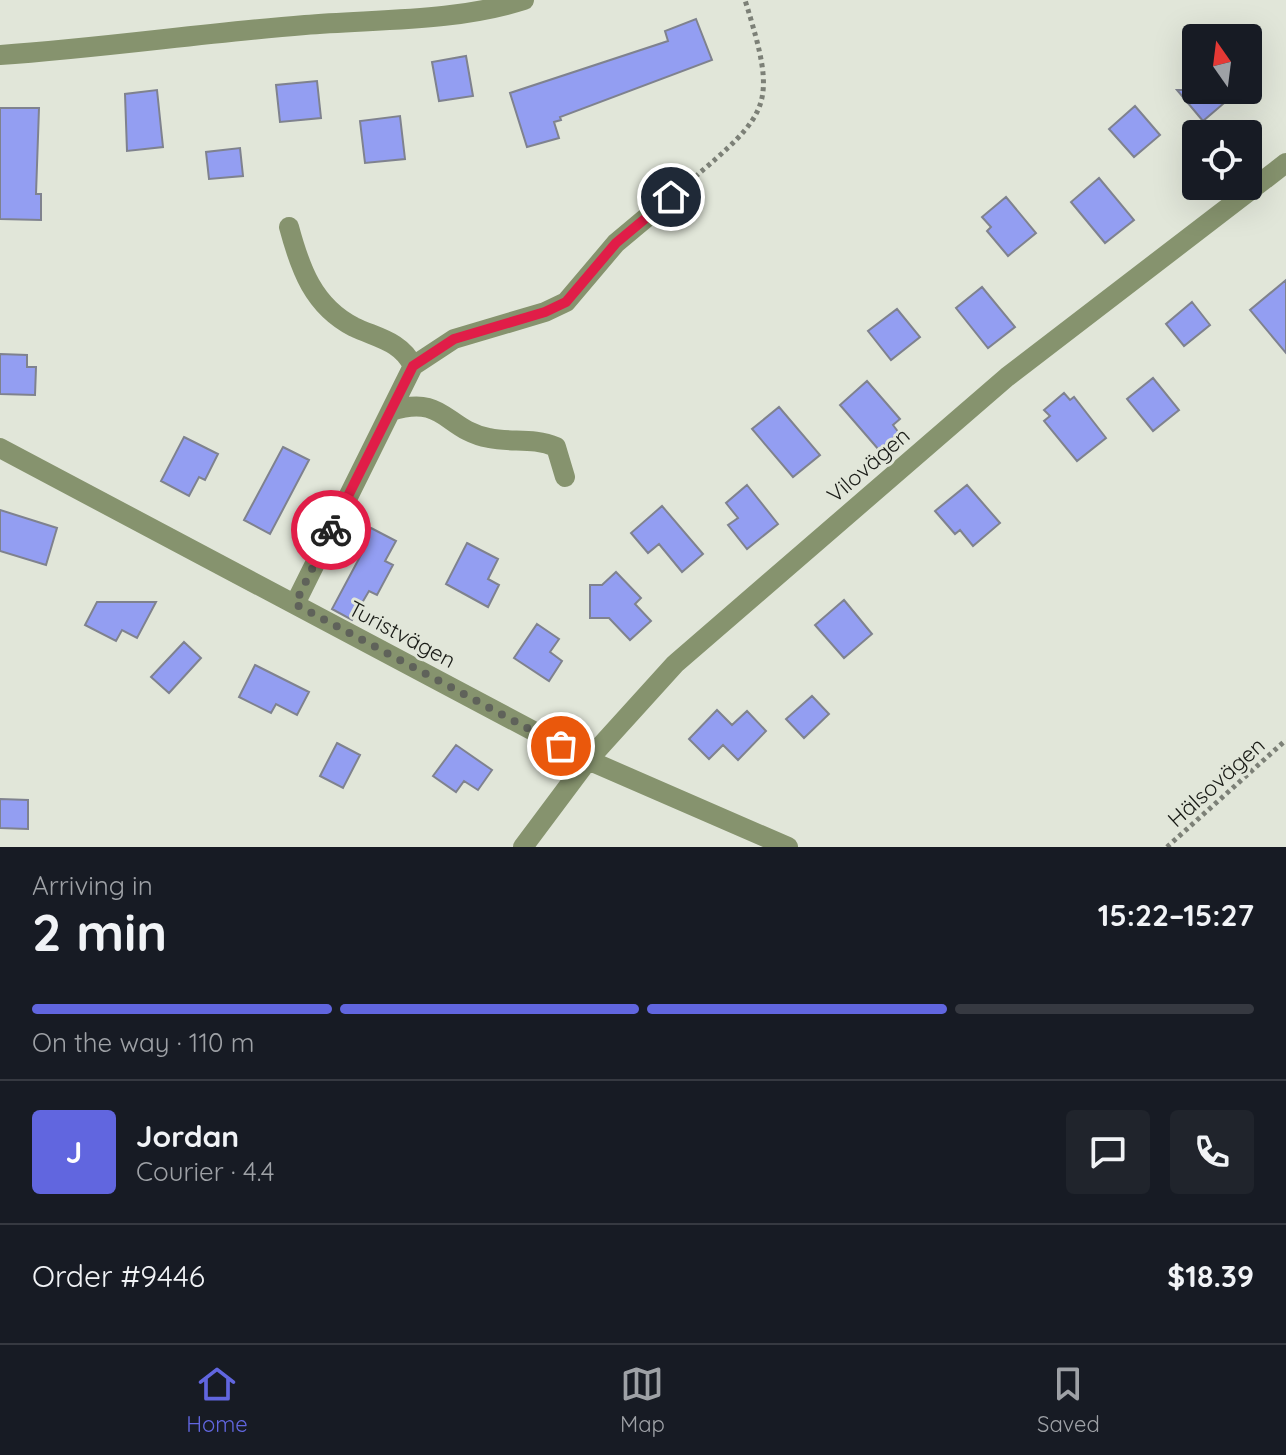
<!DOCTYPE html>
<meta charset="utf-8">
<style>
:root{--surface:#171b24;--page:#20242c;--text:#f1f3f6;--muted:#9ea1a6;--line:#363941;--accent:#6166df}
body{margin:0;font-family:Quicksand,sans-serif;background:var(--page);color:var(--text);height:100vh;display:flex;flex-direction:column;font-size:30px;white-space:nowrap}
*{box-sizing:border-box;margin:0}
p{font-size:26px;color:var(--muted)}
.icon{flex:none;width:44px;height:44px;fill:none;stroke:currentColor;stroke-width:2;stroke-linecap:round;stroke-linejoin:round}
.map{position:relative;height:847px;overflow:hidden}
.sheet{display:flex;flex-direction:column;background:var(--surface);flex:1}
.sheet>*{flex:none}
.needle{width:52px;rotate:346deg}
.controls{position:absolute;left:1182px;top:24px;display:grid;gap:16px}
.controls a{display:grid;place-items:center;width:80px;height:80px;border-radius:8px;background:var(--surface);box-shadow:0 8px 32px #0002;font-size:40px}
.pin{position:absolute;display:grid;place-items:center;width:68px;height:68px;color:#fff;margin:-34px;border:4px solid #fff;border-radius:50%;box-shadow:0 2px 8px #0007}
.courier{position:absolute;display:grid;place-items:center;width:80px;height:80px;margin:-40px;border:6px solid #e11d48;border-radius:50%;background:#fff;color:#222;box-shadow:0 2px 10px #0007}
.summary em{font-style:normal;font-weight:800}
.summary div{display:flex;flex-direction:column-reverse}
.summary{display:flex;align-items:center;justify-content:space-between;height:136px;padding:0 32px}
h1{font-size:52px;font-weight:800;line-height:60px}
.bar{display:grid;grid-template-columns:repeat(4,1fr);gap:12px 8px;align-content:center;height:96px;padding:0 32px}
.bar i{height:10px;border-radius:6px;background:var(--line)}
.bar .current{background:var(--accent)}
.bar p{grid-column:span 4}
.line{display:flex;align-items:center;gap:20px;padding:0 32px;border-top:2px solid var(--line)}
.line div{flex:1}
.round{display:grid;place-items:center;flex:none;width:84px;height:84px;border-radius:8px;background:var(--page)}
.tabs{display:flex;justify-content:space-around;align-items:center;height:112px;border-top:2px solid var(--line);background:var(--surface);font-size:22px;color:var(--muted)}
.tabs a{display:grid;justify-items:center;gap:4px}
.tabs .current{color:var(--accent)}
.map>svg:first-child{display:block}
.building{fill:#939ef2;stroke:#7f828e;stroke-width:2}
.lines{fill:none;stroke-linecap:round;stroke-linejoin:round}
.path{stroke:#7c8077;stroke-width:5;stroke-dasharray:4 4;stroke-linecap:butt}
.minor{stroke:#86936e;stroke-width:20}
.done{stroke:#5f625a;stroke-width:8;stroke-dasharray:0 14.4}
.route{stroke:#e11d48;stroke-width:10}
.labels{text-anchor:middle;stroke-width:6;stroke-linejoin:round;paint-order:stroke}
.street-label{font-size:22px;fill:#191b16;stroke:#e1e6d9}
</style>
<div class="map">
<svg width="1286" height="847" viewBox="0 0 1286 847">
<rect width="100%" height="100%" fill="#e1e6d9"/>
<path class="building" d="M696,19l16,41 -152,57 1,3 -7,2 5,16 -32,9 -17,-54 158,-52 -3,-10z
M466,56l7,40 -34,5 -7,-39z
M317,81l4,37 -41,4 -4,-37z
M157,90l6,57 -36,4 -2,-57z
M1177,90h33l13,14 -20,17z
M1135,106l25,29 -26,22 -25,-28z
M0,108h39l-3,86h5v26l-41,-1z
M400,116l5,43 -40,4 -5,-42z
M240,148l3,28 -34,3 -3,-27z
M1099,178l35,42 -29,23 -34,-41z
M1006,197l30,36 -28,23 -21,-25 4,-4 -9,-10z
M1286,280v73l-36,-43z
M982,287l33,40 -27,21 -32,-40z
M1192,302l18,23 -26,21 -18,-22z
M897,309l23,28 -29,23 -23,-29z
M0,354l27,1v12h9l-1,28 -35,-1z
M1153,378l26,32 -26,21 -26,-32z
M867,381l33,38 -7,6 6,8 -20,17 -39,-45z
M1064,393l6,7 4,-3 32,41 -29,23 -33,-40 6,-5 -6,-6z
M779,407l41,48 -27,22 -41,-48z
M184,437l34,17 -13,26 -6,-3 -10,19 -28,-15z
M283,447l26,13 -39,74 -26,-14z
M747,485l31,39 -31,25 -19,-24 10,-7 -12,-15z
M967,485l33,38 -27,23 -13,-16 -5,4 -20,-23z
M662,506l41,48 -21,18 -23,-28 -11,9 -17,-20z
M0,510l57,18 -11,37 -46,-14z
M371,528l25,13 -11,20 8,4 -16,30 -8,-4 -17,29 -20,-11 30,-56 -3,-2z
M467,543l31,16 -10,20 11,6 -11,22 -42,-23z
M616,572l25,26 -6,6 16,17 -21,19 -21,-22h-19v-33h12z
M844,600l28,34 -28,24 -29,-33z
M97,602h59l-19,36 -15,-8 -6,11 -31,-16z
M537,624l22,15 -9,13 12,9 -13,20 -35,-23z
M184,642l17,16 -32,35 -18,-16z
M255,665l54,27 -12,23 -21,-11 -5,9 -32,-16z
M812,696l17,18 -25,24 -18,-19z
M717,710l15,15 15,-14 19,20 -28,29 -15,-15 -14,14 -20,-20z
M337,743l23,12 -17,33 -23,-12z
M456,745l36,25 -14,20 -14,-9 -8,11 -23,-16z
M0,799l28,1v29l-28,-1z"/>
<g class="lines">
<path class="path" d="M689,182c82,-70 89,-76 56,-182
M1167,847l119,-107"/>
<path class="minor" d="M0,55c102,-7 203,-22 305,-30 73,-6 149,-3 219,-25
M289,227c11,41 24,79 65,100 23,11 47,14 59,39
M391,411c54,-17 54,19 98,27 23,5 44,-1 67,9l9,30
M0,448l588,312 200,87
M295,604l118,-238 41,-27 91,-27 21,-10 50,-59 55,-46
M523,847l65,-87 87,-96 332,-287 279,-214"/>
</g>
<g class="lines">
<path class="done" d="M331,530l-36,74 266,142"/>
<path class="route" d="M331,530l82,-164 41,-27 91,-27 21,-10 50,-59 55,-46"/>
</g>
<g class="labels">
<g class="street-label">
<text transform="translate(868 465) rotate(-41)" y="8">Vilovägen</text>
<text transform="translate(402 634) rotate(28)" y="8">Turistvägen</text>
<text transform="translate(1216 782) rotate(-42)" y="8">Hälsovägen</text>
</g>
</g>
</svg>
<div class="controls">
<a><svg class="needle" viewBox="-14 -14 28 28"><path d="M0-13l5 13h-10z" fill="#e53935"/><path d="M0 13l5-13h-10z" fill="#9ea1a6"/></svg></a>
<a><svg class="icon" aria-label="locate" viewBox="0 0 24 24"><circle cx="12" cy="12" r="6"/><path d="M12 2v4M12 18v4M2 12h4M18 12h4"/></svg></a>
</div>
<div class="pin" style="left:561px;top:746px;background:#ea580c"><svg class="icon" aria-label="bag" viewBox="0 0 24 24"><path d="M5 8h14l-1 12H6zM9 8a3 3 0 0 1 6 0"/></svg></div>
<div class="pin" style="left:671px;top:197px;background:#1f2937"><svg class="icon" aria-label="home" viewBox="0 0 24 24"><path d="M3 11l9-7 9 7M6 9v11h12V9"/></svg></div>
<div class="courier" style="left:331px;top:530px"><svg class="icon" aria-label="bike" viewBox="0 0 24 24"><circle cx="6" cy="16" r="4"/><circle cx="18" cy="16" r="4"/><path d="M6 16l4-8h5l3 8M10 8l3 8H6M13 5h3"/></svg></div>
</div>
<section class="sheet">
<div class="summary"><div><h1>2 min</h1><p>Arriving in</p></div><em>15:22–15:27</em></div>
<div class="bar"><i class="current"></i><i class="current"></i><i class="current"></i><i></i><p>On the way · 110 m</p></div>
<div class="line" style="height:144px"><b class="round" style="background:var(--accent);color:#fff">J</b><div><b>Jordan</b><p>Courier · 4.4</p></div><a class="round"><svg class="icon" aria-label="chat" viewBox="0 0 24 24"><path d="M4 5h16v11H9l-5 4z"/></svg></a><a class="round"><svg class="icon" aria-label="phone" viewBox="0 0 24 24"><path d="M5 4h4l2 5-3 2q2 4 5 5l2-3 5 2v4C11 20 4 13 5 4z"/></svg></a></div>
<div class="line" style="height:104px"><div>Order #9446</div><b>$18.39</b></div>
</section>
<nav class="tabs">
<a class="current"><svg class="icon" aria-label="home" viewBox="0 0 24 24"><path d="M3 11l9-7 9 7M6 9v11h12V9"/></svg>Home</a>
<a><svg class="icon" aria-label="map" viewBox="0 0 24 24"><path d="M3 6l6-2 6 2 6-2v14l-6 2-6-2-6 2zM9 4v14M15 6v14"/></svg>Map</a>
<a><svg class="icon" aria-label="saved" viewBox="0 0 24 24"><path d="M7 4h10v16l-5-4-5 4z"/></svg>Saved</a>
</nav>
